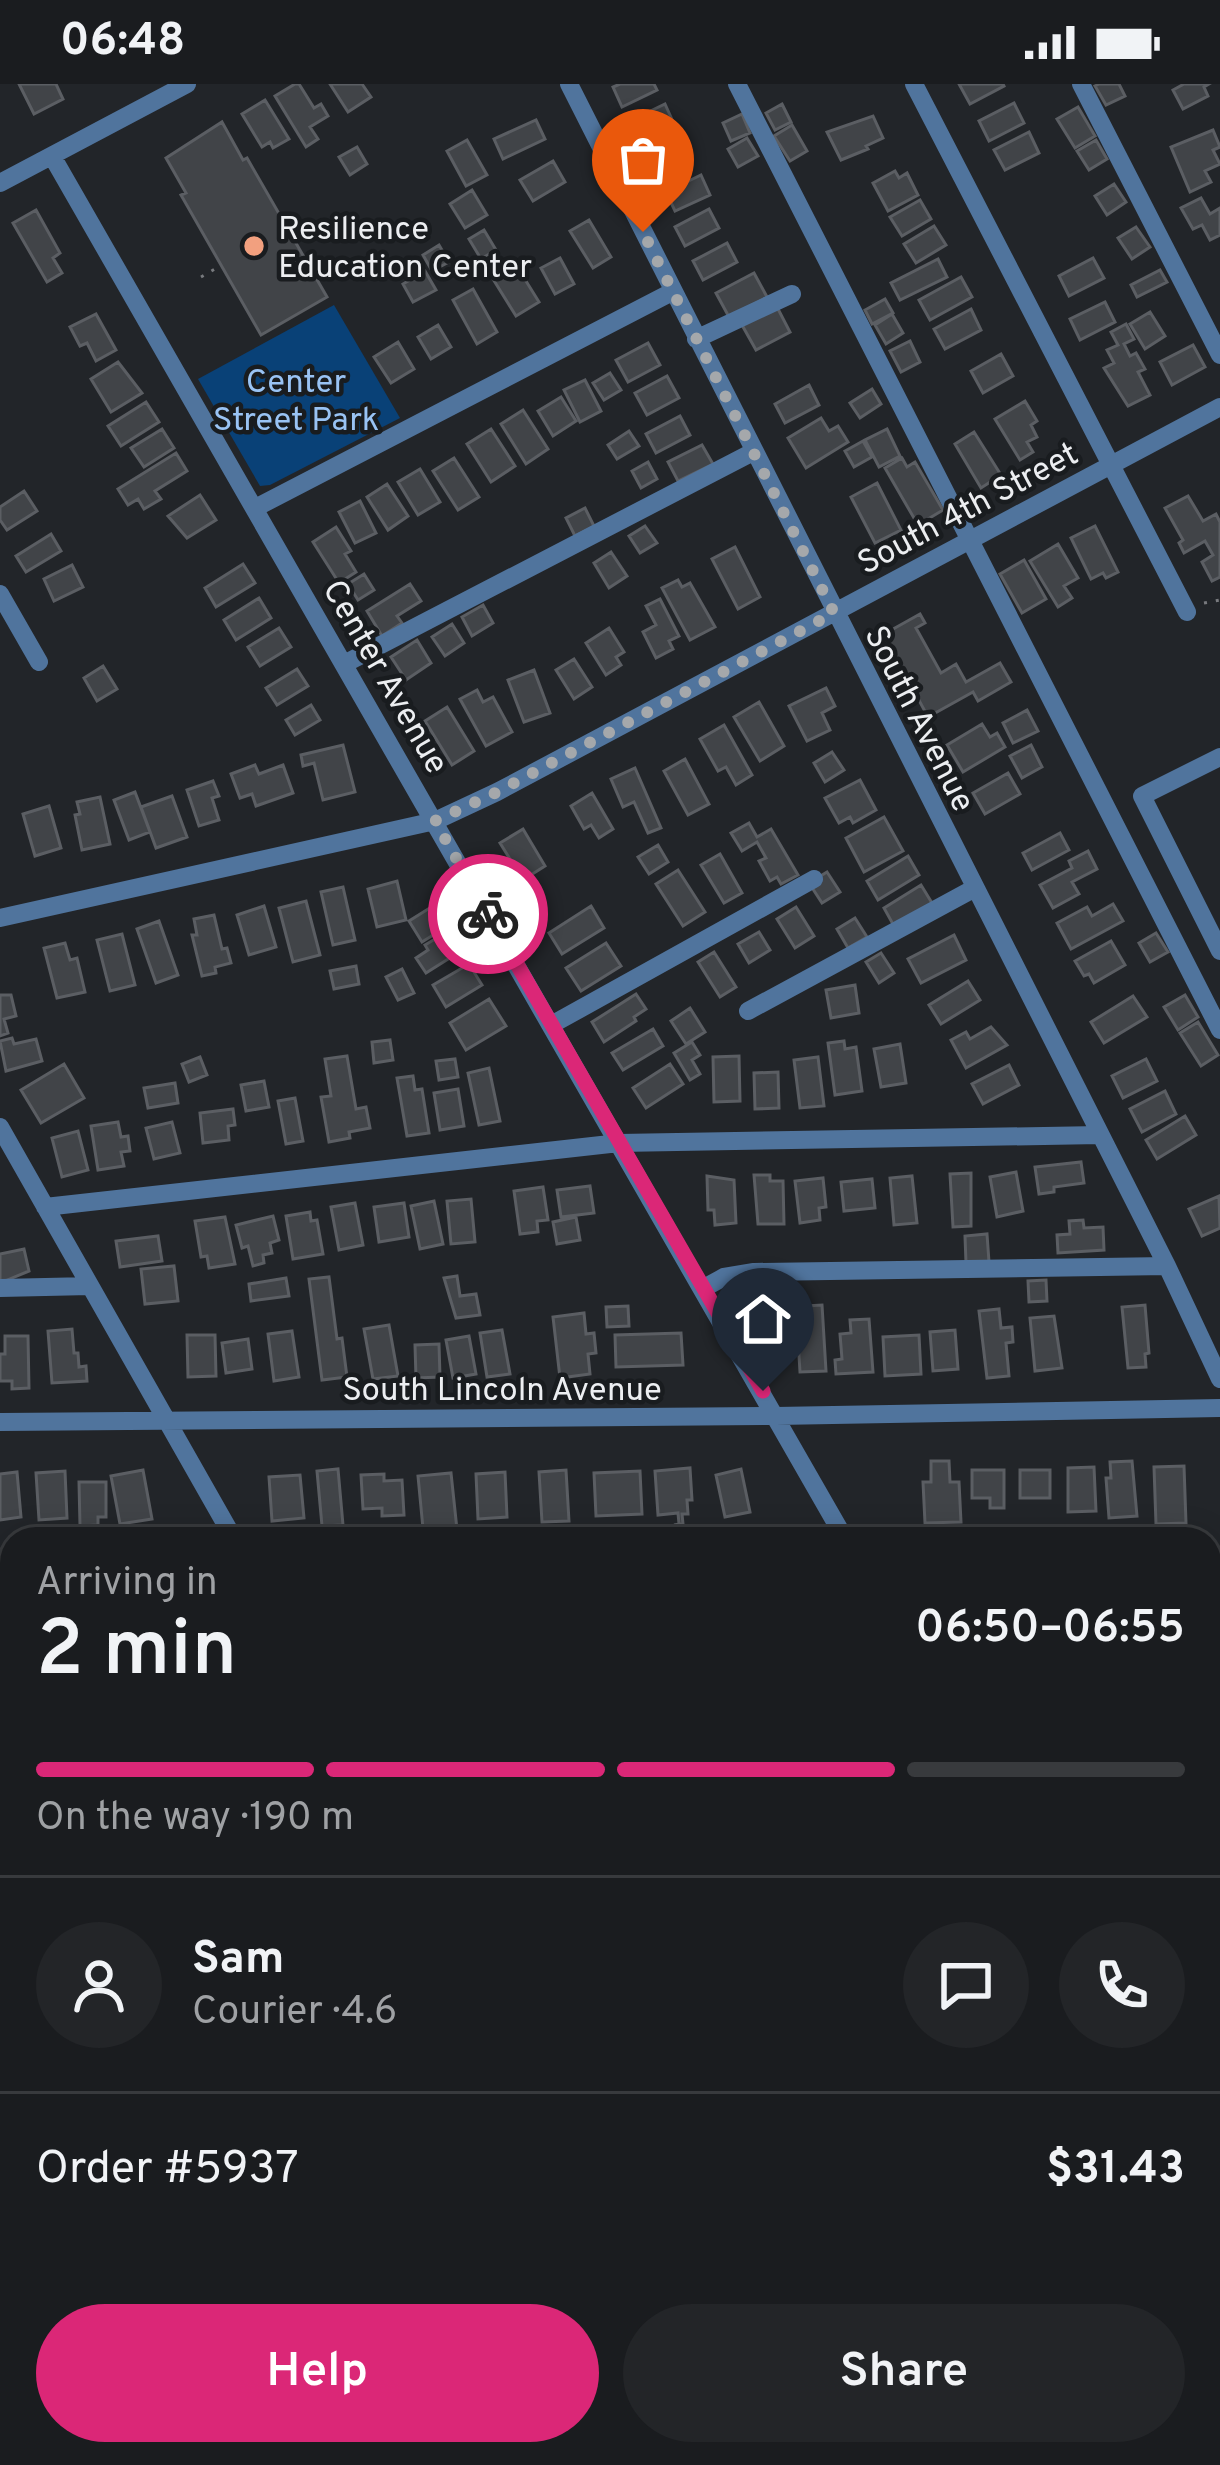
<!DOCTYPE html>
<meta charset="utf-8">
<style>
:root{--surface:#1a1c1f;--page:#232528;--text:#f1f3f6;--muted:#9fa1a4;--line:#383a3d;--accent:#db2777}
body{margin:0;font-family:Overpass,sans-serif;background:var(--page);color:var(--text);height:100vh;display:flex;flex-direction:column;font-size:45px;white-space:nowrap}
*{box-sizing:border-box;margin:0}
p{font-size:39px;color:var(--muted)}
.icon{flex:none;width:66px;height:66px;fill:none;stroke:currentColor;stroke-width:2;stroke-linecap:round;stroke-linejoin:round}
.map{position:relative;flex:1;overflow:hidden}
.side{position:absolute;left:0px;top:1443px;width:1221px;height:939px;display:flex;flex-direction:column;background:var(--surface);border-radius:36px 36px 0 0;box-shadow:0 6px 30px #0003,0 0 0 3px var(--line)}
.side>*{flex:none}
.pin{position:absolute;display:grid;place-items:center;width:102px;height:102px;color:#fff;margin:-123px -51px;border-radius:50% 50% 50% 0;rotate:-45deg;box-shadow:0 0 12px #0007}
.pin .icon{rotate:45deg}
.courier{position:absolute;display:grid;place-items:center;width:120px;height:120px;margin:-60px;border:9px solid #db2777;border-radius:50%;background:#fff;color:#222;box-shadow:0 3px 15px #0007}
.headline em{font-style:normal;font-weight:600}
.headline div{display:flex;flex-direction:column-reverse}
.headline{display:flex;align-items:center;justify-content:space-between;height:204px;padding:0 36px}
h1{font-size:78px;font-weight:600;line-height:90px}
.bar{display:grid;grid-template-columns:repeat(4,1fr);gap:18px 12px;align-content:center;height:144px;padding:0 36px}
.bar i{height:15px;border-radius:9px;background:var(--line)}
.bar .selected{background:var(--accent)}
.bar p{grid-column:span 4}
.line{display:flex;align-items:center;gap:30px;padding:0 36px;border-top:3px solid var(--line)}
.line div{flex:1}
.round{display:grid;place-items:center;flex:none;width:126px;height:126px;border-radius:63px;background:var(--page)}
.button{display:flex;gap:24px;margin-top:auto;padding:24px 36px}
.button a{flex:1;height:138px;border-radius:72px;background:var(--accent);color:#fff;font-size:48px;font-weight:600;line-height:138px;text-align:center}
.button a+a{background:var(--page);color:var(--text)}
.status{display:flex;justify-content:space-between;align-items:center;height:84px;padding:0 60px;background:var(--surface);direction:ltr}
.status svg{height:33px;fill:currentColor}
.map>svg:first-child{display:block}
.green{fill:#094177}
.building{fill:#414448;stroke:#5b5e63;stroke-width:3}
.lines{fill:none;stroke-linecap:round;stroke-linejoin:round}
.path{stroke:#787a7e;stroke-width:3;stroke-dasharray:3 9;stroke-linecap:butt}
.minor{stroke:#50749d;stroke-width:18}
.done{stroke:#a5a8ab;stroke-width:12;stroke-dasharray:0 21.6}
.route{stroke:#db2777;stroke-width:15}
.poi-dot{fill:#f2a07f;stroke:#191c1f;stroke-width:4.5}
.labels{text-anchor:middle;stroke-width:9;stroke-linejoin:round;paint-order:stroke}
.poi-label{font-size:33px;fill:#eceef1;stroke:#191c1f;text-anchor:start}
.park-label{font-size:33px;fill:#99c3f4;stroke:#191c1f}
.street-label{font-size:33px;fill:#eceef1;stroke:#191c1f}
</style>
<div class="status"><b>06:48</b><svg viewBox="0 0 49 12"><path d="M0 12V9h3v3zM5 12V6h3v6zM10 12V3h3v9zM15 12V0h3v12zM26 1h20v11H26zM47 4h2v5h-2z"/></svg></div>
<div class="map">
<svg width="1220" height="2381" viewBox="0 0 1220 2381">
<rect width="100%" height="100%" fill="#222529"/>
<path class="green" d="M334,221l66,113 -130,67 -10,1 -62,-107z"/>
<path class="building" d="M19,0h37l7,15 -29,15z
M295,0h4l15,24 7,-4 7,12 -18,11 8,12 -12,8 -31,-51z
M330,0h32l9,13 -23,15z
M620,0h34l3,6 -35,17 -9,-20z
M959,0h44l1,2 -34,18z
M1099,0h20l6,12 -19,9 -11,-19z
M1184,0h25l-5,3 4,9 -25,13 -10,-19z
M265,16l24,39 -16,9 -3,-6 -8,5 -20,-33z
M1014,19l10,20 -35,18 -10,-20z
M665,20l9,20 -35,16 -9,-19z
M782,20l9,18 -16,8 -9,-17z
M1078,23l17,29 -20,12 -18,-29z
M742,30l8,19 -19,8 -8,-18z
M873,32l10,22 -17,8 2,3 -27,11 -14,-28z
M536,36l9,19 -42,20 -9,-20z
M222,38l21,38 4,-2 80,139 -66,38 -80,-140 5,-2 -20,-35z
M792,41l15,26 -17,10 -16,-25z
M1213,46l7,17 -7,3 7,14 -15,7 6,11 -21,10 -19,-45z
M1029,48l10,21 -34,17 -11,-20z
M680,53l10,20 -35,16 -10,-19z
M747,54l11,18 -20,11 -10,-18z
M467,56l20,35 -21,11 -19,-35z
M1096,56l11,19 -18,11 -12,-19z
M357,63l10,17 -17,11 -11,-18z
M553,77l12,21 -32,19 -13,-21z
M895,87l4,7 8,-5 11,22 -30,16 -15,-28z
M701,91l9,20 -35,16 -9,-19z
M1114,100l12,18 -19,13 -12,-19z
M472,106l15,25 -22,13 -15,-24z
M1201,114l9,16 10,-6v27l-10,5 -8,-15 -9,4 -12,-21z
M920,116l11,19 -29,17 -12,-19z
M709,125l10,19 -34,18 -10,-19z
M36,126l24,43 -7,5 9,15 -15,9 -34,-59z
M589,136l22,37 -18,11 -23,-37z
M934,142l12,19 -30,18 -12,-19z
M1136,143l14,20 -18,12 -14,-21z
M484,146l12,20 -15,9 -12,-20z
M727,159l10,19 -34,18 -10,-19z
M439,161l10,17 -17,9 -9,-16z
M560,174l14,26 -19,10 -14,-26z
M1093,174l11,20 -35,18 -10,-20z
M938,175l9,18 -47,23 -9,-17z
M516,181l23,37 -23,14 -23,-37z
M1160,186l7,12 -30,15 -6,-12z
M425,187l11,19 -23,12 -10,-18z
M754,189l13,24 -38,20 -13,-24z
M961,193l11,20 -42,23 -11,-20z
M473,205l24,43 -20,12 -24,-44z
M885,215l8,14 -21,11 -7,-14z
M1105,218l10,20 -35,18 -10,-21z
M777,223l13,25 -34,18 -14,-25z
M971,225l10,21 -36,19 -11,-20z
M1150,228l15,24 -20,13 -15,-25z
M96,230l20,36 -20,11 -9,-18 -7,3 -10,-19z
M892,230l11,19 -17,11 -11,-19z
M1126,240l8,15 -10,5 6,12 6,-3 9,16 -7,3 12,23 -22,11 -24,-38 10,-5 -7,-13 11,-5 -7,-13z
M438,241l13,22 -20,12 -13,-22z
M910,257l10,21 -19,10 -11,-21z
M398,258l16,27 -23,14 -17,-26z
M648,259l12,22 -32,17 -12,-22z
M1193,261l12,22 -33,18 -12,-23z
M1001,270l12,22 -30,17 -12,-22z
M118,278l24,31 -31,19 -20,-33z
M610,289l11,17 -17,10 -11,-17z
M667,292l12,22 -32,17 -12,-22z
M585,296l16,31 -21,11 -16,-32z
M809,301l10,20 -34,18 -10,-19z
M872,305l9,15 -21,14 -10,-15z
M561,313l15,24 -23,15 -15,-25z
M1025,317l12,20 -6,4 6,12 -10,5 6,10 -13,8 -25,-41z
M146,318l13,20 -38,24 -13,-20z
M523,326l25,39 -22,15 -25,-40z
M680,332l10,19 -34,18 -10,-19z
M821,334l8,13 9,-5 10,16 -42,26 -18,-30z
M162,345l12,19 -30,19 -13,-19z
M491,345l24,37 -24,16 -24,-38z
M887,345l13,27 -21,11 -14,-27z
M629,347l10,15 -22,13 -9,-14z
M974,348l27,43 -20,13 -26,-44z
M863,357l9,16 -18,10 -9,-16z
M702,361l11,19 -35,17 -10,-19z
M176,369l11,18 -32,20 6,8 -17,10 -6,-10 -10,6 -10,-16z
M454,374l25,39 -21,13 -25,-39z
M902,374l5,9 8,-5 28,48 -25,15 -33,-57z
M648,378l9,17 -16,9 -9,-17z
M420,385l20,33 -22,13 -20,-33z
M877,399l24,47 -26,13 -24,-46z
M387,400l21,32 -20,14 -21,-33z
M24,407l13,20 -30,19 -7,-10v-13z
M200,411l16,25 -29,18 -19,-22z
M1188,412l15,25 13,-7 4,8v55l-8,4 -10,-19 11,-7 -8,-14 -21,12 -5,-10 4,-3 -18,-32z
M360,417l16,32 -21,10 -16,-31z
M585,424l9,18 -19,10 -9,-18z
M645,442l12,17 -17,10 -11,-17z
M1095,442l23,46 -12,6 -3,-5 -12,6 -20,-41z
M336,443l15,24 -6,3 11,18 -17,11 -26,-41z
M51,450l10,17 -35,21 -10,-16z
M1058,460l20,34 -14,8 8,12 -14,9 -28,-46z
M735,463l25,50 -22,12 -26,-50z
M611,468l16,24 -18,12 -15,-25z
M1024,476l22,39 -24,14 -22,-39z
M243,480l12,19 -39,24 -11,-19z
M72,481l11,22 -29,14 -10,-22z
M364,490l10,16 -16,10 -10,-16z
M678,496l4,7 8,-4 25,44 -25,13 -28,-52z
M410,500l11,17 -24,15 5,7 -20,13 -15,-25z
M259,514l12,20 -35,22 -12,-20z
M660,515l19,37 -10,5 4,8 -17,9 -13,-26 13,-7 -10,-19z
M483,521l10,18 -21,13 -10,-19z
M920,530l5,9 -9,5 25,45 15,-9 10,18 34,-19 11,19 -33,19 -5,-9 -45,25 -14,-26 -5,4 -32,-57z
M452,540l12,19 -19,13 -13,-19z
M279,544l12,19 -31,19 -12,-19z
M609,544l15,24 -8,5 5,8 -15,10 -20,-32z
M417,556l14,23 -25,17 -15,-23z
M574,575l18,28 -18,12 -18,-29z
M103,582l14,23 -20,12 -13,-23z
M297,585l11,17 -31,19 -11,-17z
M534,586l16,43 -26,9 -16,-42z
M826,604l9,18 -13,7 8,17 -23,11 -18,-35z
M477,606l6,12 10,-5 19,35 -26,14 -26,-47z
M759,618l25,44 -24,15 -26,-44z
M311,621l9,15 -25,15 -9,-15z
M447,623l27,44 -22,14 -27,-44z
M1027,626l11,21 -25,12 -10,-20z
M982,640l8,13 7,-4 8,14 -42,25 -16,-27z
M724,641l28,50 -16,10 -10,-18 -8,4 -18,-32z
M343,661l12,47 -32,8 -9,-37 -11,3 -2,-11z
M1031,661l11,22 -20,11 -12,-22z
M832,668l12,18 -19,12 -11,-19z
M685,675l24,45 -21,11 -24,-44z
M255,681l4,9 24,-9 10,28 -37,13 -4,-12 -12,4 -9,-24z
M635,684l26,60 -13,5 -14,-31 -11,5 -12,-28z
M1008,689l12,21 -35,20 -12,-21z
M860,696l16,30 -23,13 -3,-6 -11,6 -14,-25z
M213,697l6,15 -7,2 7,22 -20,6 -12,-36z
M135,708l15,40 -21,8 -15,-40z
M592,709l21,36 -14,9 -8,-13 -7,4 -13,-23z
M172,712l15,41 -31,11 -15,-41z
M100,713l10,47 -28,6 -7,-35 5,-1 -3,-12z
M49,722l12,42 -26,8 -12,-42z
M884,733l19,34 -39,21 -18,-34z
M749,739l8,14 14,-8 27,46 -17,9 -4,-7 -7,4 -11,-20 7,-3 -9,-16 -15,9 -11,-18z
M523,745l22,37 -22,14 -23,-37z
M1060,749l9,17 -37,20 -9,-17z
M658,761l10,17 -19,12 -11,-17z
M1088,767l9,18 -25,13 7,12 -26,14 -13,-23 32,-17 -3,-7z
M720,770l22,39 -18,10 -23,-38z
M908,772l11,19 -41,25 -11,-19z
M678,786l27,42 -22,14 -27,-42z
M827,788l13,20 -18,11 -13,-20z
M397,797l9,39 -29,7 -9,-38z
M921,801l11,18 -38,23 -10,-18z
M343,803l12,53 -22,5 -12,-53z
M306,817l14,54 -27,7 -14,-54z
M441,817l13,21 -32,20 -13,-21z
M1113,820l10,17 -52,28 -14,-26 30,-16 5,9z
M264,822l12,41 -27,8 -12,-40z
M591,822l13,22 -42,26 -13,-21z
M796,823l18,29 -19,12 -18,-29z
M214,831l8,34 5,-1 4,15 -16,4 1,6 -14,3 -10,-41h5l-3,-16z
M855,834l12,19 -19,11 -11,-19z
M159,837l19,54 -22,8 -19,-54z
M452,845l12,20 -38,24 -10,-15 12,-8 -3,-5z
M759,848l11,18 -21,13 -11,-19z
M1156,849l12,19 -18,10 -11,-19z
M122,850l13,51 -25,6 -13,-51z
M954,851l12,25 -45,23 -13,-24z
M1111,857l14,24 -31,18 -5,-9 -5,2 -9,-15z
M65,859l5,17 7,-2 8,34 -28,6 -13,-50z
M606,859l15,23 -40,25 -15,-23z
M714,868l22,35 -16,10 -22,-35z
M881,869l13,20 -15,10 -13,-21z
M469,880l13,21 -36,22 -13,-22z
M356,882l3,18 -25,5 -4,-18z
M402,885l12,24 -16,7 -12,-23z
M968,897l12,19 -39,24 -12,-19z
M855,901l4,28 -28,5 -5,-28z
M636,910l10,15 -12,8 2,4 -32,21 -12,-20z
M0,911h11l5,21 -12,3 4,14 -8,3z
M1185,911l13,22 -20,13 -14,-23z
M1133,912l14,21 -43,26 -13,-21z
M489,915l17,27 -40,24 -16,-27z
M690,924l15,24 -19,12 -15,-23z
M1198,938l20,33 -17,11 -21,-33z
M991,943l16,18 -41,23 -15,-28 15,-8 4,7z
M653,945l10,17 -40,24 -11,-17z
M12,954l2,6 22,-5 6,22 -36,10 -6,-30z
M390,956l3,20 -19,3 -2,-21z
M844,957l1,8 11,-2 6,44 -27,4 -7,-52z
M692,958l8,13 -8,5 8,14 -10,6 -16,-27z
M900,960l6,39 -25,4 -7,-38z
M347,972l9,53 10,-2 4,21 -21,4 1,6 -21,4 -8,-45 10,-1 -6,-37z
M739,972l1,45 -26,1 -1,-45z
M200,973l7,18 -18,7 -7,-18z
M818,973l6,49 -24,2 -6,-48z
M455,975l3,18 -19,3 -3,-19z
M1146,975l11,22 -34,17 -11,-22z
M64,980l20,34 -43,25 -20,-33z
M670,980l13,20 -37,24 -13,-20z
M1009,981l10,20 -36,19 -11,-20z
M489,984l11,53 -21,4 -11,-52z
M778,988l1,36 -24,1 -1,-36z
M413,992l2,14 7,-1 7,44 -22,3 -10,-58z
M264,997l5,26 -23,4 -5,-26z
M175,999l3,20 -30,5 -4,-20z
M458,1005l6,37 -24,4 -6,-37z
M1165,1007l11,23 -34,18 -12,-23z
M295,1014l8,43 -17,3 -8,-43z
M233,1025l2,16 -7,1 1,14 -26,3 -3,-30z
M1185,1032l11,19 -39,24 -11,-19z
M118,1038l3,15 7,-1 2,15 -9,1 3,14 -26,4 -7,-44z
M172,1038l8,31 -26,6 -8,-31z
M78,1047l10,39 -26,7 -10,-39z
M1081,1078l3,21 -30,4v5l-15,2 -4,-27z
M1016,1088l7,39 -26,6 -7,-40z
M971,1089v53l-18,1 -3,-53z
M754,1091h16v6h13l1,43h-26z
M707,1092l27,4 2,43 -21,2 -1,-15h-6z
M912,1092l5,47 -23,2 -4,-47z
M823,1094l3,29 -7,1 1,12 -20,3 -5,-42z
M872,1095l3,29 -31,3 -3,-29z
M590,1102l4,27 -33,4 -4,-27z
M543,1103l5,33 -11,1 1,11 -18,2 -6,-43z
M1219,1112l1,32 -18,8 -13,-27z
M471,1115l4,43 -24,2 -4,-43z
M434,1117l9,43 -23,5 -9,-43z
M355,1119l8,42 -24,5 -8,-43z
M404,1119l5,34 -30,5 -5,-35z
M310,1128l1,9 6,-1 6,34 -30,5 -7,-43z
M273,1132l6,24 -9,3 2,10 -9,2 1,8 -11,3 -5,-20 -6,2 -6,-23z
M225,1133l10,47 -26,4 -2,-12 -6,1 -6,-36z
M576,1133l4,23 -23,4 -4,-22z
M1083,1136l1,8 19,-1 1,23 -46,3 -1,-18 13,-1 -1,-13z
M987,1150l2,28 -23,1 -1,-27z
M158,1152l4,25 -42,6 -4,-26z
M24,1165l5,22 -29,12v-29z
M174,1182l4,35 -33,3 -4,-35z
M457,1192l3,20 16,-2 4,21 -24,3 -12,-40z
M329,1193l8,62 5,-1 5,39 -25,3 -13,-101z
M286,1194l3,18 -38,5 -2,-17z
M1046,1196l1,21 -18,1 -1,-21z
M822,1221l4,66 -26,1 -3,-49h10l-1,-17z
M1145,1221l4,48 -4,1 1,13 -18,1 -6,-61z
M628,1222l1,20 -22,1 -1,-20z
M999,1225l2,19 11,-1 1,15 -7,1 3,33 -22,2 -8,-67z
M584,1229l2,21 8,-1 2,20 -8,1 2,20 -30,4 -7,-61z
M1054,1232l8,52 -27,3 -5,-53z
M869,1235l4,53 -37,2 -1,-14 7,-1 -2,-25 11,-1 -1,-13z
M389,1241l9,51 -25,3 -9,-50z
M72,1245l2,24h4l1,14 7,-1 1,15 -35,2 -4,-52z
M502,1246l8,44 -23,3 -7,-44z
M955,1246l3,39 -25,2 -3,-39z
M292,1247l7,46 -25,4 -6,-47z
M681,1249l2,32 -67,2 -1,-32z
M187,1251h28l1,41 -28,1z
M919,1251l2,39 -36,2 -2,-39z
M5,1252h23l1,52 -17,1v-8h-12v-27h5z
M469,1252l7,38 -23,4 -7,-38z
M248,1255l4,30 -26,4 -4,-30z
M439,1260l1,33 -24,1 -1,-33z
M931,1377h18l1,21h9l2,40 -36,1 -2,-41h8z
M1132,1377l5,55 -28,2 -3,-40h5l-1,-16z
M1184,1382l2,57 -30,1 -2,-57z
M1094,1383l2,44 -28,1v-44z
M690,1384l2,32h-5l1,14h-6l1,10 -9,1 5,-1 -1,-11 -20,2 -3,-44z
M338,1385l5,56 -21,1 -5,-55z
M741,1385l9,43 -25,5 -9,-42z
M143,1386l9,49 -32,5 -9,-48z
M566,1386l3,51 -27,1 -3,-50z
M972,1386h32v38h-14v-10h-18z
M1020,1386h30v28h-30z
M65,1387l2,47 -28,2 -3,-47z
M640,1387l2,43 -46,2 -2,-43z
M17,1388l4,45 -21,3v-46z
M505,1388l2,45 -29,2 -2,-45z
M451,1389l7,66h-34l-6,-63z
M384,1390v7l18,-1 2,35 -22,1v-8l-19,1 -2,-34z
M300,1391l4,43 -32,3 -3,-44z
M79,1398h27v35h-8v8l-18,1z
M0,1621h7l2,46 -9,1z
M1220,1711v37l-11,2v-37z
M0,1793h12v50h-12z
M12,1875v36h-12v-35z
M1209,2216h11v44h-11z"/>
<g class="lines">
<path class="path" d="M201,193l14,-8
M1204,519l16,-3
M0,2231l12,2
M235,2370l14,11
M275,2370l1,11"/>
<path class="minor" d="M569,0l598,1182 53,113
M737,0l483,946
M914,0l273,528
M1081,0l139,271
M52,72l793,1383
M0,99l187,-99
M696,255l96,-45
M255,424l417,-216
M0,510l39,68
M346,579l407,-211
M1220,673l-78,39 78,155
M0,834l435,-97 62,-29 723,-385
M748,927l227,-123
M551,941l263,-146
M0,1043l234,412
M45,1123l574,-64 481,-8
M0,1204l90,-2
M704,1204l20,-11 30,-5 413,-6
M0,1338l776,-6 444,-8
M1209,1498h11
M0,1524h12
M1209,1673h11
M0,1706h12
M1209,1947h11
M0,2048l12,2
M1209,2159l11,1
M466,2370v11
M806,2370l72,11"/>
</g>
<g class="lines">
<path class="done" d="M488,830l-53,-93 62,-29 337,-179 -191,-381"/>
<path class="route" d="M488,830l275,477"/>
</g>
<circle class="poi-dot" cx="254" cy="162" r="12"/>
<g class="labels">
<g class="poi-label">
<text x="278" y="155">Resilience<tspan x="278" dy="38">Education Center</tspan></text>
</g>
<g class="park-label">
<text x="296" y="308">Center<tspan x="296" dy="38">Street Park</tspan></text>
</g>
<g class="street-label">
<text transform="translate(967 423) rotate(-28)" y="12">South 4th Street</text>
<text transform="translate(387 592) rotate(60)" y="12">Center Avenue</text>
<text transform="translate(921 634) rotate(63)" y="12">South Avenue</text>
<text x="502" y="1316">South Lincoln Avenue</text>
</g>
</g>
</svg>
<div class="pin" style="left:643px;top:148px;background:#ea580c"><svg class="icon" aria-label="bag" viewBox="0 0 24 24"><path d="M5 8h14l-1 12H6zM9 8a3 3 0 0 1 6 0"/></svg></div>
<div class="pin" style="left:763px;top:1307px;background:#1f2937"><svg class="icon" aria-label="home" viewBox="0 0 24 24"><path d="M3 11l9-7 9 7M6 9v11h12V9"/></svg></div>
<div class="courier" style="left:488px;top:830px"><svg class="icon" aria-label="bike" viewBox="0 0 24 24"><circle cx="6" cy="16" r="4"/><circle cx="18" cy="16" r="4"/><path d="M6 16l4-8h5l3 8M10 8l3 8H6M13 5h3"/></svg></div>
<section class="side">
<div class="headline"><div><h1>2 min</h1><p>Arriving in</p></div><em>06:50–06:55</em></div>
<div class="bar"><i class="selected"></i><i class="selected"></i><i class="selected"></i><i></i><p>On the way · 190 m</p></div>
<div class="line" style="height:216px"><a class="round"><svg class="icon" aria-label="person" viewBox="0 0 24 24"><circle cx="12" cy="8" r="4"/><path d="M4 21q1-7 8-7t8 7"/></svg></a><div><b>Sam</b><p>Courier · 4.6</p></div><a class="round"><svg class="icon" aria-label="chat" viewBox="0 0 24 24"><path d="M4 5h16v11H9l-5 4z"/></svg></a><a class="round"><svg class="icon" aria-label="phone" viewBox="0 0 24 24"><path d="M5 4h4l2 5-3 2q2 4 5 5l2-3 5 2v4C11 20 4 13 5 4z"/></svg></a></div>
<div class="line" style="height:156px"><div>Order #5937</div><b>$31.43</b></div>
<div class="button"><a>Help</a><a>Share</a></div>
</section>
</div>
